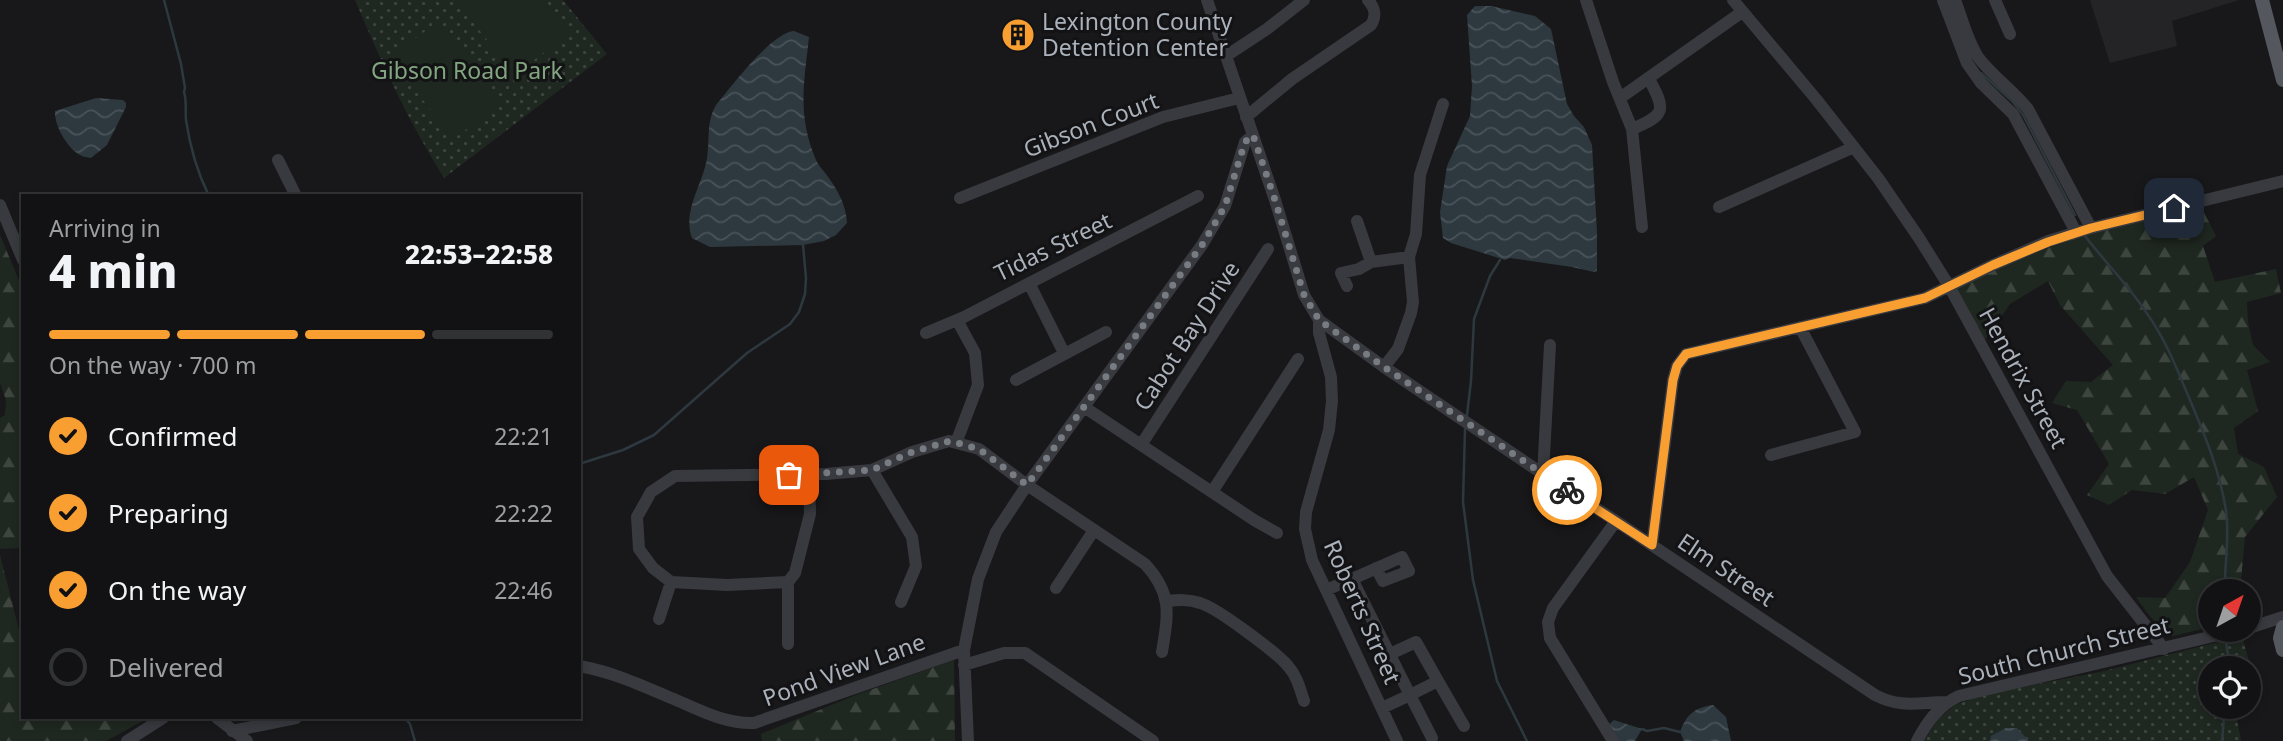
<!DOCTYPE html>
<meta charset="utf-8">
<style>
:root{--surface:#121214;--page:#1f2022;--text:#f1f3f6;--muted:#9c9ea0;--line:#313234;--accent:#f99e31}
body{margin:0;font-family:"Noto Sans",sans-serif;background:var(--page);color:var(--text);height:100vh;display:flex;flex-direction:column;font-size:26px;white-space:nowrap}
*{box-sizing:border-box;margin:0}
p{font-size:23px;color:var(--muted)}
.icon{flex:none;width:38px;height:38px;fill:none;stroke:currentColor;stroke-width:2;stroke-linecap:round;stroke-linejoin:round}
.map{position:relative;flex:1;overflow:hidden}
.details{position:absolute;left:21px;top:194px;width:560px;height:525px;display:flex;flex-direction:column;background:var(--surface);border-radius:0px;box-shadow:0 4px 10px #0003,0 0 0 2px var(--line)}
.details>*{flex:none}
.needle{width:46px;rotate:40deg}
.controls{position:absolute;left:2198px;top:579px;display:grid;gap:14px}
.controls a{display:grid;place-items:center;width:63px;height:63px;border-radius:50%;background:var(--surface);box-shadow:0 4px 10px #0003,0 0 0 2px var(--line);font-size:35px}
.pin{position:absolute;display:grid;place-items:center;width:60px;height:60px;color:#fff;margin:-30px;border-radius:14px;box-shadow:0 4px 10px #0006}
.courier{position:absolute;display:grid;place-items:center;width:70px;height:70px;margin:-35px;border:5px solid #f99e31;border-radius:50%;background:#fff;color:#222;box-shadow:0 2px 9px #0007}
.head em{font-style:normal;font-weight:800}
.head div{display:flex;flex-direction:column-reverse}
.head{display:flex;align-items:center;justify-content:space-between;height:119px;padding:0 28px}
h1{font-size:46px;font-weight:800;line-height:52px}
.bar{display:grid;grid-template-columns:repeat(4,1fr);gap:10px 7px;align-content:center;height:84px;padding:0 28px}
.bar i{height:9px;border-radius:5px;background:var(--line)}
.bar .on{background:var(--accent)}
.bar p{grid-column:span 4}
ol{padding:0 28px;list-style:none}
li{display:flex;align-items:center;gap:21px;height:77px}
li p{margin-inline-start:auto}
li .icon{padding:7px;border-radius:50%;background:var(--accent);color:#111;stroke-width:4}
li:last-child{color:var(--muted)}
li i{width:38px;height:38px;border:4px solid var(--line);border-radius:50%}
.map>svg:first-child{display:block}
.built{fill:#242427}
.green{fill:url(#green-dots)}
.forest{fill:url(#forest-firs)}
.pitch{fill:#1f2820}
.water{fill:url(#water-waves)}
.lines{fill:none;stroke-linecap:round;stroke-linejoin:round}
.stream{stroke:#2d393f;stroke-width:2.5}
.minor{stroke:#393a3f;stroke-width:12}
.major{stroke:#54585e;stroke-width:14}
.done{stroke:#777b82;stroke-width:7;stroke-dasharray:0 12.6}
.route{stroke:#f99e31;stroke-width:9}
.labels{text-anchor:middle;stroke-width:6;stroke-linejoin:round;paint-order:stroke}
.poi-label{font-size:23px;fill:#aab1ba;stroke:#131315;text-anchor:start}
.park-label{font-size:23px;fill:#82a680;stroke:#131315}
.street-label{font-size:23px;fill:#aab1ba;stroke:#131315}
</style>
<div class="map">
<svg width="2283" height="741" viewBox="0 0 2283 741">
<defs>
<pattern id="green-dots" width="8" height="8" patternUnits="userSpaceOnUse" patternTransform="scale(1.75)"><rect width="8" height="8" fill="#1f2820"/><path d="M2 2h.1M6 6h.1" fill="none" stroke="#3d453e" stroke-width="1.8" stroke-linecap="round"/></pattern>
<pattern id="forest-firs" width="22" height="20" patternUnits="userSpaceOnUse" patternTransform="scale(1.75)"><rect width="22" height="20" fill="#1f2820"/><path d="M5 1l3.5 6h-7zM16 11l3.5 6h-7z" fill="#3d453e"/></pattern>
<pattern id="water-waves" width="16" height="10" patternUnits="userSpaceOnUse" patternTransform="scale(1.75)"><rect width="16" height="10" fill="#2d393f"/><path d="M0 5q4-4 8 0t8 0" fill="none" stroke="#495359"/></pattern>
</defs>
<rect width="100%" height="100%" fill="#18181a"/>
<path class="built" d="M2090,0h149l-67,21 5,25 -67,17z"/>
<path class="green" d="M355,0h208l44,54 -163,124c-36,-57 -63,-116 -89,-178z
M2242,636l14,50 -7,1v-19h-39v39h25l6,34h-317l15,-23 16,-13 30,-11 115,-22z"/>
<path class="forest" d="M2199,202l17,34 -13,10 12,36 61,-13 5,24 -34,9 1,21 5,22 17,17 -23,8 11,41 -24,17 4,26 26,13 13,30 -32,40 -5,54 -30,1v35l-37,9c-15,-7 -27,-25 -37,-39l29,1 25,-36 18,-52 -14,-33 -29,17 -33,-4 -23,15 -22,-10 22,-31 -32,-54 -25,-7 14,-22 25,1 22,-17 -53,-60 -12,-24 -38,23 -29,41 -32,-59 79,-36z
M0,235l23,55v258l-23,1v-131l5,-3 1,-15 -6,-17z
M0,555l21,83 2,-1v81h125l-42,23h-106z
M954,660l1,81h-193l-1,-7 95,-39z"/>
<path class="pitch" d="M456,0h89l25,33 -56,42z
M439,21l62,83 -49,36 -61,-84z"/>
<path class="water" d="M1475,6h16l44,10 16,13 16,75 7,12 10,11 8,18 5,87v39l-3,1 -22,-5 -62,-9 -5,2 -54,-17 -8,-5 -3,-26 7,-46 23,-50 2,-30 -5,-71z
M794,31l15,6c-5,47 -12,78 7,123 2,5 7,10 10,14 11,15 20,30 21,49l-11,12 -12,6 -21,4 -93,2 -18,-9c-10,-27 11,-54 15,-80 3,-19 -1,-36 9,-53 15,-18 56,-73 78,-74z
M96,98l27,2 3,3v4l-19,38 -16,13c-3,-1 -8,-1 -11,-3 -13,-7 -26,-30 -25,-44z
M1713,705l13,12 5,24h-47l-4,-9c7,-18 14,-24 33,-27z
M1614,720l28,9 -7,12h-16l-9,-9 -3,-6z
M2006,728h11l12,13h-39l1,-5z"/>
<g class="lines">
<path class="stream" d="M164,0l17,64 4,24 -1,4c3,10 1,18 2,28 4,27 11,52 23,76
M1981,73l31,28 11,14 52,100
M2085,236c20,26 43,49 61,76 18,25 30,54 41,81 16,38 33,77 39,118 4,27 -2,54 -1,81
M1467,415l4,-34 3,-62 16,-43 10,-16
M1465,429l-2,73 10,78 24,101 30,60
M579,464l44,-14 31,-15 93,-82 43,-29 9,-12 6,-18 1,-16 -3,-33
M2226,642l4,26
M405,718l5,6 5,17
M1642,729l5,2 17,-3 16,4
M2222,741l3,-34"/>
<path class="minor" d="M1207,0l68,200 29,95 15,25v13l12,44 1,24 -3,29 -23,82 -1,17 7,31 85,181
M1586,0l27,82 19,47 10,98
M1733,0l83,99 62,79 41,60 30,48 158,290 57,73
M1943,0l24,63 14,20 32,31 63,118
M1955,0c7,18 12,40 23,57 14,19 35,33 50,52l63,119
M1995,0l15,34
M1226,56l41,-27 37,-29
M1620,98l122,-86
M1246,117l46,-38 79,-54c6,-10 4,-17 -3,-25
M1632,129c34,-14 34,-19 17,-50
M278,160l18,36
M960,198l203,-81 76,-19
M0,205l23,55
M1719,207l135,-60
M1357,221l14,41
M1029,283l35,70
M1347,286l-6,-13 18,-4 12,-7 38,-5
M1319,320l65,47 159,107 73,47 259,174c27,14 44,7 72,7
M926,333l38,-16 234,-121
M1384,367l14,-18 13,-36 2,-11 -4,-45 7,-23 4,-59 23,-71
M1016,380l90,-48
M1084,407l170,113 23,13
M956,443l22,-58 -3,-32 -18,-33
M1141,445l127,-196
M1771,455l84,-23 -55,-105
M872,470l40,67 4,29 -15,36
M1543,474l7,-129
M1212,492l86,-133
M1652,545l21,-165 4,-14 9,-12 239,-56 68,-33 55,-24 43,-13 192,-47
M1376,568l7,13 26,-10 -7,-14 -50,22 58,116 -28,13
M788,582l-61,3 -56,-3 -18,-14 -14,-19 -2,-32 14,-25 24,-16 151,-2 46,-4 40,-18 37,-11 30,8 48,36 118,79c28,30 23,51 17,88
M1056,588l38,-58
M1326,590l26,-11
M1167,601c11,-1 22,-2 33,2 16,4 77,50 88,63 9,10 12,23 16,35
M659,619l12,-37
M2249,628l34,-11
M788,644v-62l7,-9 15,-59 -1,-40
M1390,654l26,-12 22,39
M964,665l40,-12h21l128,88
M579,666c35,6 66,21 97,34 26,11 50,24 78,23l210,-73
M217,718l30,23
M232,731l64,-13
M1432,738l-22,-43 28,-14 26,45
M127,741l36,-23
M968,741l-4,-91 14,-71 18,-47 31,-47 175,-240 23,-39 20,-64 8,-7
M1613,741l-63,-103 -2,-16 5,-14 63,-87
M1917,741c10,-19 22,-36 42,-45l280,-66"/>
<path class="major" d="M2262,0l21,80
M2283,627l-3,11 3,12"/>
</g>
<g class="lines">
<path class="done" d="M789,475l83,-5 40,-18 38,-11 29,8 48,36 175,-240 23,-39 20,-64 8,-7 22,65 29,95 15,25 65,47 183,123"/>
<path class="route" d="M1567,490l85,55 21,-165 4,-14 9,-12 239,-56 68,-33 55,-23 43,-14 83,-20"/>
</g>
<defs>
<symbol id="building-disc" viewBox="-11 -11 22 22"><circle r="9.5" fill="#f99e31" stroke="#131315"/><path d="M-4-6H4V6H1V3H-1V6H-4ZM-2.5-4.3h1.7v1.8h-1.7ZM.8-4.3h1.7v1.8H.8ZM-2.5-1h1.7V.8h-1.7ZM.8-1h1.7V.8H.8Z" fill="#111"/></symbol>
</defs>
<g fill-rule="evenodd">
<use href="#building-disc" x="999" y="16" width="38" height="38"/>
</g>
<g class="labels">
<g class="poi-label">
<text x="1042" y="30">Lexington County<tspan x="1042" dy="26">Detention Center</tspan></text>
</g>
<g class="park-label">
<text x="467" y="79">Gibson Road Park</text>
</g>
<g class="street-label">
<text transform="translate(1091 125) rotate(-21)" y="8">Gibson Court</text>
<text transform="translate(1053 247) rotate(-26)" y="8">Tidas Street</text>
<text transform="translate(1187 336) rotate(-57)" y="8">Cabot Bay Drive</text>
<text transform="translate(2023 378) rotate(61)" y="8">Hendrix Street</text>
<text transform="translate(1726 570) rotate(34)" y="8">Elm Street</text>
<text transform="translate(1362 612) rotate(66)" y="8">Roberts Street</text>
<text transform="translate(2064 651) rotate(-14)" y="8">South Church Street</text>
<text transform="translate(844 670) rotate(-20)" y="8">Pond View Lane</text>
</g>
</g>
</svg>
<div class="controls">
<a><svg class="needle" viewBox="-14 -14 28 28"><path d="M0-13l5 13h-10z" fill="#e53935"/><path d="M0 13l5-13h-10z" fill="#9c9ea0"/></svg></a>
<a><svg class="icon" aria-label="locate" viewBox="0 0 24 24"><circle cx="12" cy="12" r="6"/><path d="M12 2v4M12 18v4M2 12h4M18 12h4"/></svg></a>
</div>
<div class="pin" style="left:789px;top:475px;background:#ea580c"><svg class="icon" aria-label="bag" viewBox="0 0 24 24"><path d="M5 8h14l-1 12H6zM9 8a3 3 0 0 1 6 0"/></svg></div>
<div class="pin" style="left:2174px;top:208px;background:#1f2937"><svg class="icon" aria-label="home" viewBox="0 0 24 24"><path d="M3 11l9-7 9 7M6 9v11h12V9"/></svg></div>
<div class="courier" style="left:1567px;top:490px"><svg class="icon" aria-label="bike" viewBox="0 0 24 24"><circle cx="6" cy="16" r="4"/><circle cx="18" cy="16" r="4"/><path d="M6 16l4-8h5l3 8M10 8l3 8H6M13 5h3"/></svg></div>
<section class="details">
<div class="head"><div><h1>4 min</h1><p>Arriving in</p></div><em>22:53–22:58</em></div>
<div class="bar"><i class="on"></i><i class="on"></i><i class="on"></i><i></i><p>On the way · 700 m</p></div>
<ol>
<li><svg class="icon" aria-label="check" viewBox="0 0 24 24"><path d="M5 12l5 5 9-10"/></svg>Confirmed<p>22:21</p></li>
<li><svg class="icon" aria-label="check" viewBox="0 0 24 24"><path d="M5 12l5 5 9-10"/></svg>Preparing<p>22:22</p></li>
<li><svg class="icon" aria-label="check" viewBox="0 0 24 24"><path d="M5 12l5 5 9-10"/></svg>On the way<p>22:46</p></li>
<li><i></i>Delivered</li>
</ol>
</section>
</div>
